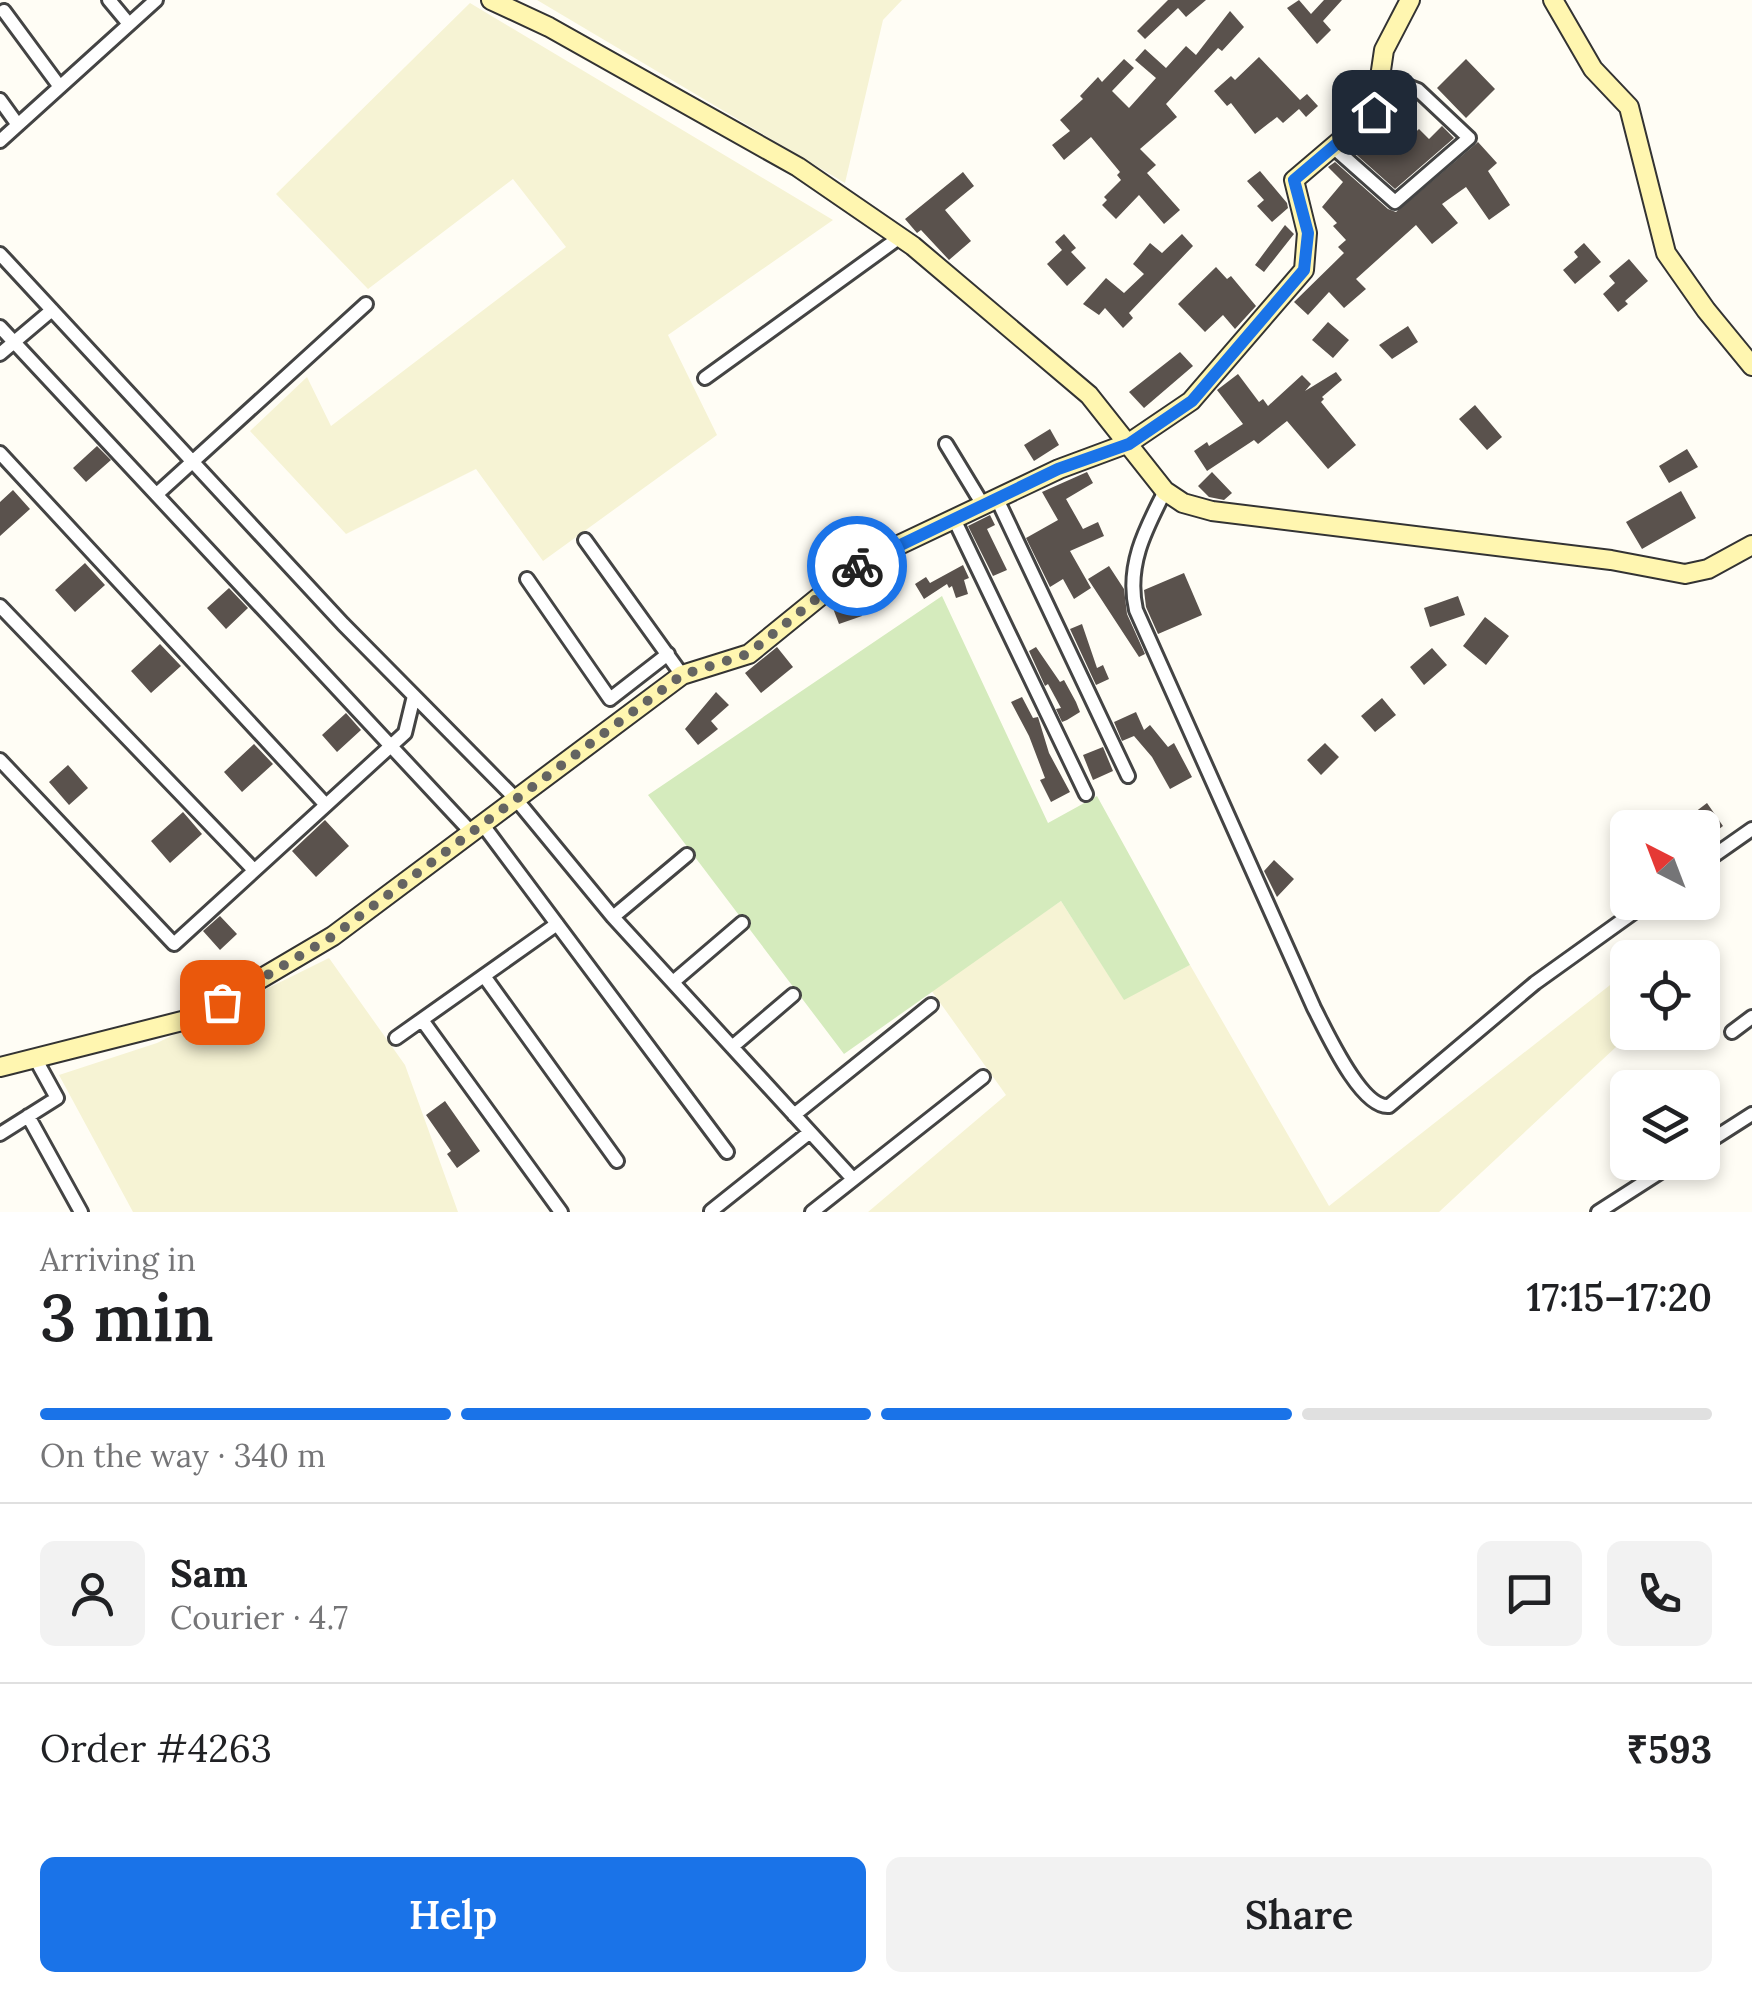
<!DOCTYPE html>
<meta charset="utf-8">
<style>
:root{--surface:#fff;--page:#f2f2f2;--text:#202124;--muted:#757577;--line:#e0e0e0;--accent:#1a73e8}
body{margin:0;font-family:Lora,serif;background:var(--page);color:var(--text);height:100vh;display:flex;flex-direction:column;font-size:38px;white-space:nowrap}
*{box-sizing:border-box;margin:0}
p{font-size:32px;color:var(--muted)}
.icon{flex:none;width:55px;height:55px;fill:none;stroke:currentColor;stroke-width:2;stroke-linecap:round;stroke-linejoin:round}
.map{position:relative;height:1212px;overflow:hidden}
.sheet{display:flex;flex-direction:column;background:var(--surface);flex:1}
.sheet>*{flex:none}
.needle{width:65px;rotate:318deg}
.controls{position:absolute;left:1610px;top:810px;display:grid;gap:20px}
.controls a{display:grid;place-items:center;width:110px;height:110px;border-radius:15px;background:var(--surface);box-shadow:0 5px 15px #0003;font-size:50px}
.pin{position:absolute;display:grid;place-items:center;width:85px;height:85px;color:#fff;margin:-42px;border-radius:20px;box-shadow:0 5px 15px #0006}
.courier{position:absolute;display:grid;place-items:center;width:100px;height:100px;margin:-50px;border:8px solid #1a73e8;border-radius:50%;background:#fff;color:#222;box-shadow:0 2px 12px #0007}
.headline em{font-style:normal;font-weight:600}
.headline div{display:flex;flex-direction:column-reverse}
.headline{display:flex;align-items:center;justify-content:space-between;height:170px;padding:0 40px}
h1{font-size:65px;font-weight:600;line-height:75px}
.bar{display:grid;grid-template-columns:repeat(4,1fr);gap:15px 10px;align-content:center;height:120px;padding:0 40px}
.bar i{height:12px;border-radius:8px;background:var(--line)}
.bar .active{background:var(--accent)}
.bar p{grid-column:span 4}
.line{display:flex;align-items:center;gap:25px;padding:0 40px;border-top:2px solid var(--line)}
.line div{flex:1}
.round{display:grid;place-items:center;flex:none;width:105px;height:105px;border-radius:15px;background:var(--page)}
.cta{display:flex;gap:20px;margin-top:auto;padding:20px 40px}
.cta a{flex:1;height:115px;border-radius:15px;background:var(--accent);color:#fff;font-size:40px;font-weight:600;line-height:115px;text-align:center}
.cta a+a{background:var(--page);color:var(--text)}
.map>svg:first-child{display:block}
.farmland{fill:#f6f3d4}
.green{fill:#d5ebbd}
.building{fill:#5a524d}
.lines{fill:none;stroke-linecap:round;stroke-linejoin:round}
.street-casing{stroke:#444;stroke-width:18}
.secondary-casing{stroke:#333;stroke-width:22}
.street{stroke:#fff;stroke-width:12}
.secondary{stroke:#fff6b0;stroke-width:18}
.done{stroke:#646461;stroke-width:10;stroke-dasharray:0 18}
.route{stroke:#1a73e8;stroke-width:12}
</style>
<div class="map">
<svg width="1752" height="1212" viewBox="0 0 1752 1212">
<rect width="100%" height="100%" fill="#fffdf5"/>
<path class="farmland" d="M537,0h365l-19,20 -38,163z
M470,3l363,217 -165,115 49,100 -174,126 -67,-92 -130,65 -96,-103 57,-54 24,49 235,-179 -53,-68 -145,110 -92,-95z
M1061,901l63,98 66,-34 139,241 290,-228 8,9 1,45 3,1 -192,179h-571l138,-117 -75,-105z
M329,958l76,107 53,147h-325l-74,-137 98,-32z"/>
<path class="green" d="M942,596l106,227 49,-27 93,169 -66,35 -63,-99 -217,153 -196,-259z"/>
<path class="building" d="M1168,0h38l-20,17 -8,-9 -33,31 -8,-8z
M1299,0l12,14 13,-14h18l-19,21 8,9 -14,14 -30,-36z
M1230,11l14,16 -22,24 -4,-3 -52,56 11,13 -37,32 16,16 -9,8 33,37 -16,14 -25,-29 -23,24 -14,-14 5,-5 -3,-3 17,-17 -4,-5 3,-3 -29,-35 -27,23 -12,-15 18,-14 -10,-11 23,-21 -3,-3 18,-19 4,5 22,-23 10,9 -22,23 17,17 27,-30 -21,-18 10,-11 21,19 20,-22 10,9z
M1259,57l41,43 7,-6 11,12 -12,11 -7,-8 -16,14 -6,-6 -22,17 -24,-31 -4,3 -13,-15 17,-15 4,4z
M1466,59l29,30 -29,29 -29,-30z
M1383,122l21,21 15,-14 10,10 13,-13 12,12 -59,51 -45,-40 12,-10 2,2z
M1478,142l19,21 -9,8 22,34 -21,15 -23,-33 -24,17 16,19 -26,21 -16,-19 -60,54 10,10 -22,19 -15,-16 -21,23 -14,-13 50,-49 -6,-6 8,-7 -13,-14 4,-3 -15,-16 21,-25 -15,-15 7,-5 53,47 8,3z
M1260,171l27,32 1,5 -16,14 -15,-16 7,-6 -17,-19z
M963,172l11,14 -29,24 26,31 -22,19 -28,-30 -4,3 -12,-14z
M1285,225l9,9 -30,38 -9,-7z
M1064,234l12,14 -5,4 15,16 -19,18 -20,-22 15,-14 -7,-8z
M1182,234l11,12 -64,67 4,5 -10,10 -18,-20 -6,7 -16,-11 23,-26 18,15 20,-19 -11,-10 17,-21 12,10z
M1584,243l17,19 -26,22 -12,-14 15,-13 -4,-5z
M1629,259l19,22 -23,20 3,3 -10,8 -15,-18 12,-11 -6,-7z
M1216,267l11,12 4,-3 25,30 -21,23 -12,-14 -18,17 -27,-28z
M1328,322l21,18 -16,18 -21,-18z
M1408,326l10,16 -26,17 -13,-14z
M1180,352l13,14 -49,42 -15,-16z
M1336,372l6,8 -20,17 2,2 -3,3 35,43 -28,24 -41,-48 -29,23 -4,-4 -47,31 -13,-20 13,-9 2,4 34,-22 -26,-34 21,-16 21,28 4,-3 5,7 34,-31 9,9 -6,7z
M1475,405l27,32 -15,13 -28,-31z
M1050,429l9,16 -25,16 -10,-16z
M97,446l14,14 -25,22 -13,-14z
M1687,449l11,18 -29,16 -10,-17z
M1087,472l6,11 -27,16 17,30 15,-7 6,14 -34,15 21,37 -17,11 -11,-20 -13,8 -24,-49 32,-18 -16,-28z
M1212,472l20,21 -8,7 -15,-3 -11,-11z
M13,490l17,19 -30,27v-34z
M1681,491l15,27 -54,31 -16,-27z
M990,515l5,10 -8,4 20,41 -14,6 -25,-50z
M85,563l20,22 -30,27 -20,-22z
M963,565l6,13 -5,2 4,14 -12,4 -4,-12 -3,2 -2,-4 -23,15 -9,-15 11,-7 4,6z
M1109,566l15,23 3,25 18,40 -6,3 -51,-78z
M875,570l5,17 -26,8 8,21 -23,8 -8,-21z
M1184,573l18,42 -44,19 -12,-27 -2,-17z
M229,588l19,20 -22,21 -19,-21z
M1458,596l7,19 -35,12 -6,-19z
M1485,617l24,19 -23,29 -23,-19z
M1082,624l15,44 6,-3 6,14 -13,6 -26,-56z
M160,644l21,22 -30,27 -20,-22z
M777,647l16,20 -32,26 -16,-20z
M1036,647l24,35 4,-2 12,22 4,10 -13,8 -5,2 -6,-13 5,-1 -13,-24 -3,2 -16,-35z
M1432,648l15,17 -23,20 -14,-18z
M716,692l13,13 -18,16 7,8 -20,16 -13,-16z
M1022,697l11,21 5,-1 11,36 21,39 -19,10 -11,-22 5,-2 -16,-42 -18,-34z
M1382,698l14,17 -21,17 -14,-16z
M1136,712l8,18 6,-5 18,22 6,-4 18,34 -22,12 -18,-32 -18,-21 -12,5 -8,-19z
M346,713l15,17 -24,22 -15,-17z
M1325,743l14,14 -18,18 -14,-15z
M254,744l19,20 -31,28 -18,-20z
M1103,747l10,24 -20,9 -10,-25z
M68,765l20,23 -19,17 -20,-23z
M1707,803l16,23 -21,16v-14h-28z
M183,812l19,22 -32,29 -19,-22z
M325,820l24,26 -33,31 -24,-26z
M1274,860l20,19 -17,18 -13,-26z
M220,916l17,18 -17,16 -17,-19z
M445,1101l35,50 -23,17 -10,-14 4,-3 -25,-36z"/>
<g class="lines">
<defs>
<path id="street" d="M109,0l20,24
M4,11l56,76
M0,100l18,25
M0,141l156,-141
M1333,147l62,55 74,-64 -51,-48 -38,-15
M0,254l343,370 172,174 98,119 240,262
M0,327l472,506
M0,354l52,-44
M705,378l195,-141
M946,444l37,61
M0,453l326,352
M1165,491c-20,39 -39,75 -29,119l178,398c12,23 47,101 75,98l146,-123 113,-81
M157,494l209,-190
M997,499l131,277
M954,519l132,275
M585,540l97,135
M527,579l83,120 58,-45
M0,606l254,264
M0,760l174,184 231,-211 9,-37
M483,825l244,327
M1702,864l50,-35
M613,917l74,-62
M484,976l133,185
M673,982l69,-59
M422,1020l139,192
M1732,1032l20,-15
M396,1038l161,-114
M732,1047l61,-52
M794,1115l137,-110
M28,1116l53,96
M0,1134l57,-36 -22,-40
M1702,1146l50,-32
M711,1211l99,-79
M812,1212l171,-135
M1598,1212l78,-50"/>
<path id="secondary" d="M491,0l58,27 249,140 115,79 176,149 76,96 18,12 29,8 399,49 74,14 23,-5 44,-24
M1553,0l40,69 36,38 37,146 40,57 46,56
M0,1067l194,-49 139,-82 349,-261 67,-21 112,-91 198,-94 70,-26 62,-42 113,-131 3,-37 -13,-53 81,-69 9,-61 26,-50"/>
</defs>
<use href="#street" class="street-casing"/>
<use href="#secondary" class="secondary-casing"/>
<use href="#street" class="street"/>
<use href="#secondary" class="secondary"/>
</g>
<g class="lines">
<path class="done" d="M222,1002l111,-66 349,-261 66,-21 109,-88"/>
<path class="route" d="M857,566l201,-97 71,-25 63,-43 112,-131 4,-37 -14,-53 80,-68"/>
</g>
</svg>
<div class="controls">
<a><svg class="needle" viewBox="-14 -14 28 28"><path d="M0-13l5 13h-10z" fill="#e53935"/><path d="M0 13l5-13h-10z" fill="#757577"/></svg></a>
<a><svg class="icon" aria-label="locate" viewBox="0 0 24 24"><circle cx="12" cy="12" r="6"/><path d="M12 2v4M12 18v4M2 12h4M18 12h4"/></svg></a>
<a><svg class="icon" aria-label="layers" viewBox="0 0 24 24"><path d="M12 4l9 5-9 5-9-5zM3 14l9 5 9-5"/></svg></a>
</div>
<div class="pin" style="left:222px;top:1002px;background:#ea580c"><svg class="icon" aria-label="bag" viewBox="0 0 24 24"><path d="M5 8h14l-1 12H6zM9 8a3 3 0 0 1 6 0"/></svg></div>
<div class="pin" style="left:1374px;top:112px;background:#1f2937"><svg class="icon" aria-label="home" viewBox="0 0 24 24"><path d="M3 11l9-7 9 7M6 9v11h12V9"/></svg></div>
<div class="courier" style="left:857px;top:566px"><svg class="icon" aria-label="bike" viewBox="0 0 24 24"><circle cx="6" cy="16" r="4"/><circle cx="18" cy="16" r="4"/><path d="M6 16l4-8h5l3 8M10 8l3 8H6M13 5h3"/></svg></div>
</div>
<section class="sheet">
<div class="headline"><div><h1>3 min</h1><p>Arriving in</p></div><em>17:15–17:20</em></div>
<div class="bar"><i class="active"></i><i class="active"></i><i class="active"></i><i></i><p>On the way · 340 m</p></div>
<div class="line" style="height:180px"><a class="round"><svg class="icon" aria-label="person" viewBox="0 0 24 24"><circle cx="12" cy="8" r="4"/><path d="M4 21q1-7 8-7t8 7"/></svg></a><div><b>Sam</b><p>Courier · 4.7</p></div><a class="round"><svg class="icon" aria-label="chat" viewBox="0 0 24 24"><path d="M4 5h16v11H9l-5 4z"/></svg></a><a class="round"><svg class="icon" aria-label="phone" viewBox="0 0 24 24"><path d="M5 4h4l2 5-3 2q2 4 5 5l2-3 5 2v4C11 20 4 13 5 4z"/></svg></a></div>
<div class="line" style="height:130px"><div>Order #4263</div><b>₹593</b></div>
<div class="cta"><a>Help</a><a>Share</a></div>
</section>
